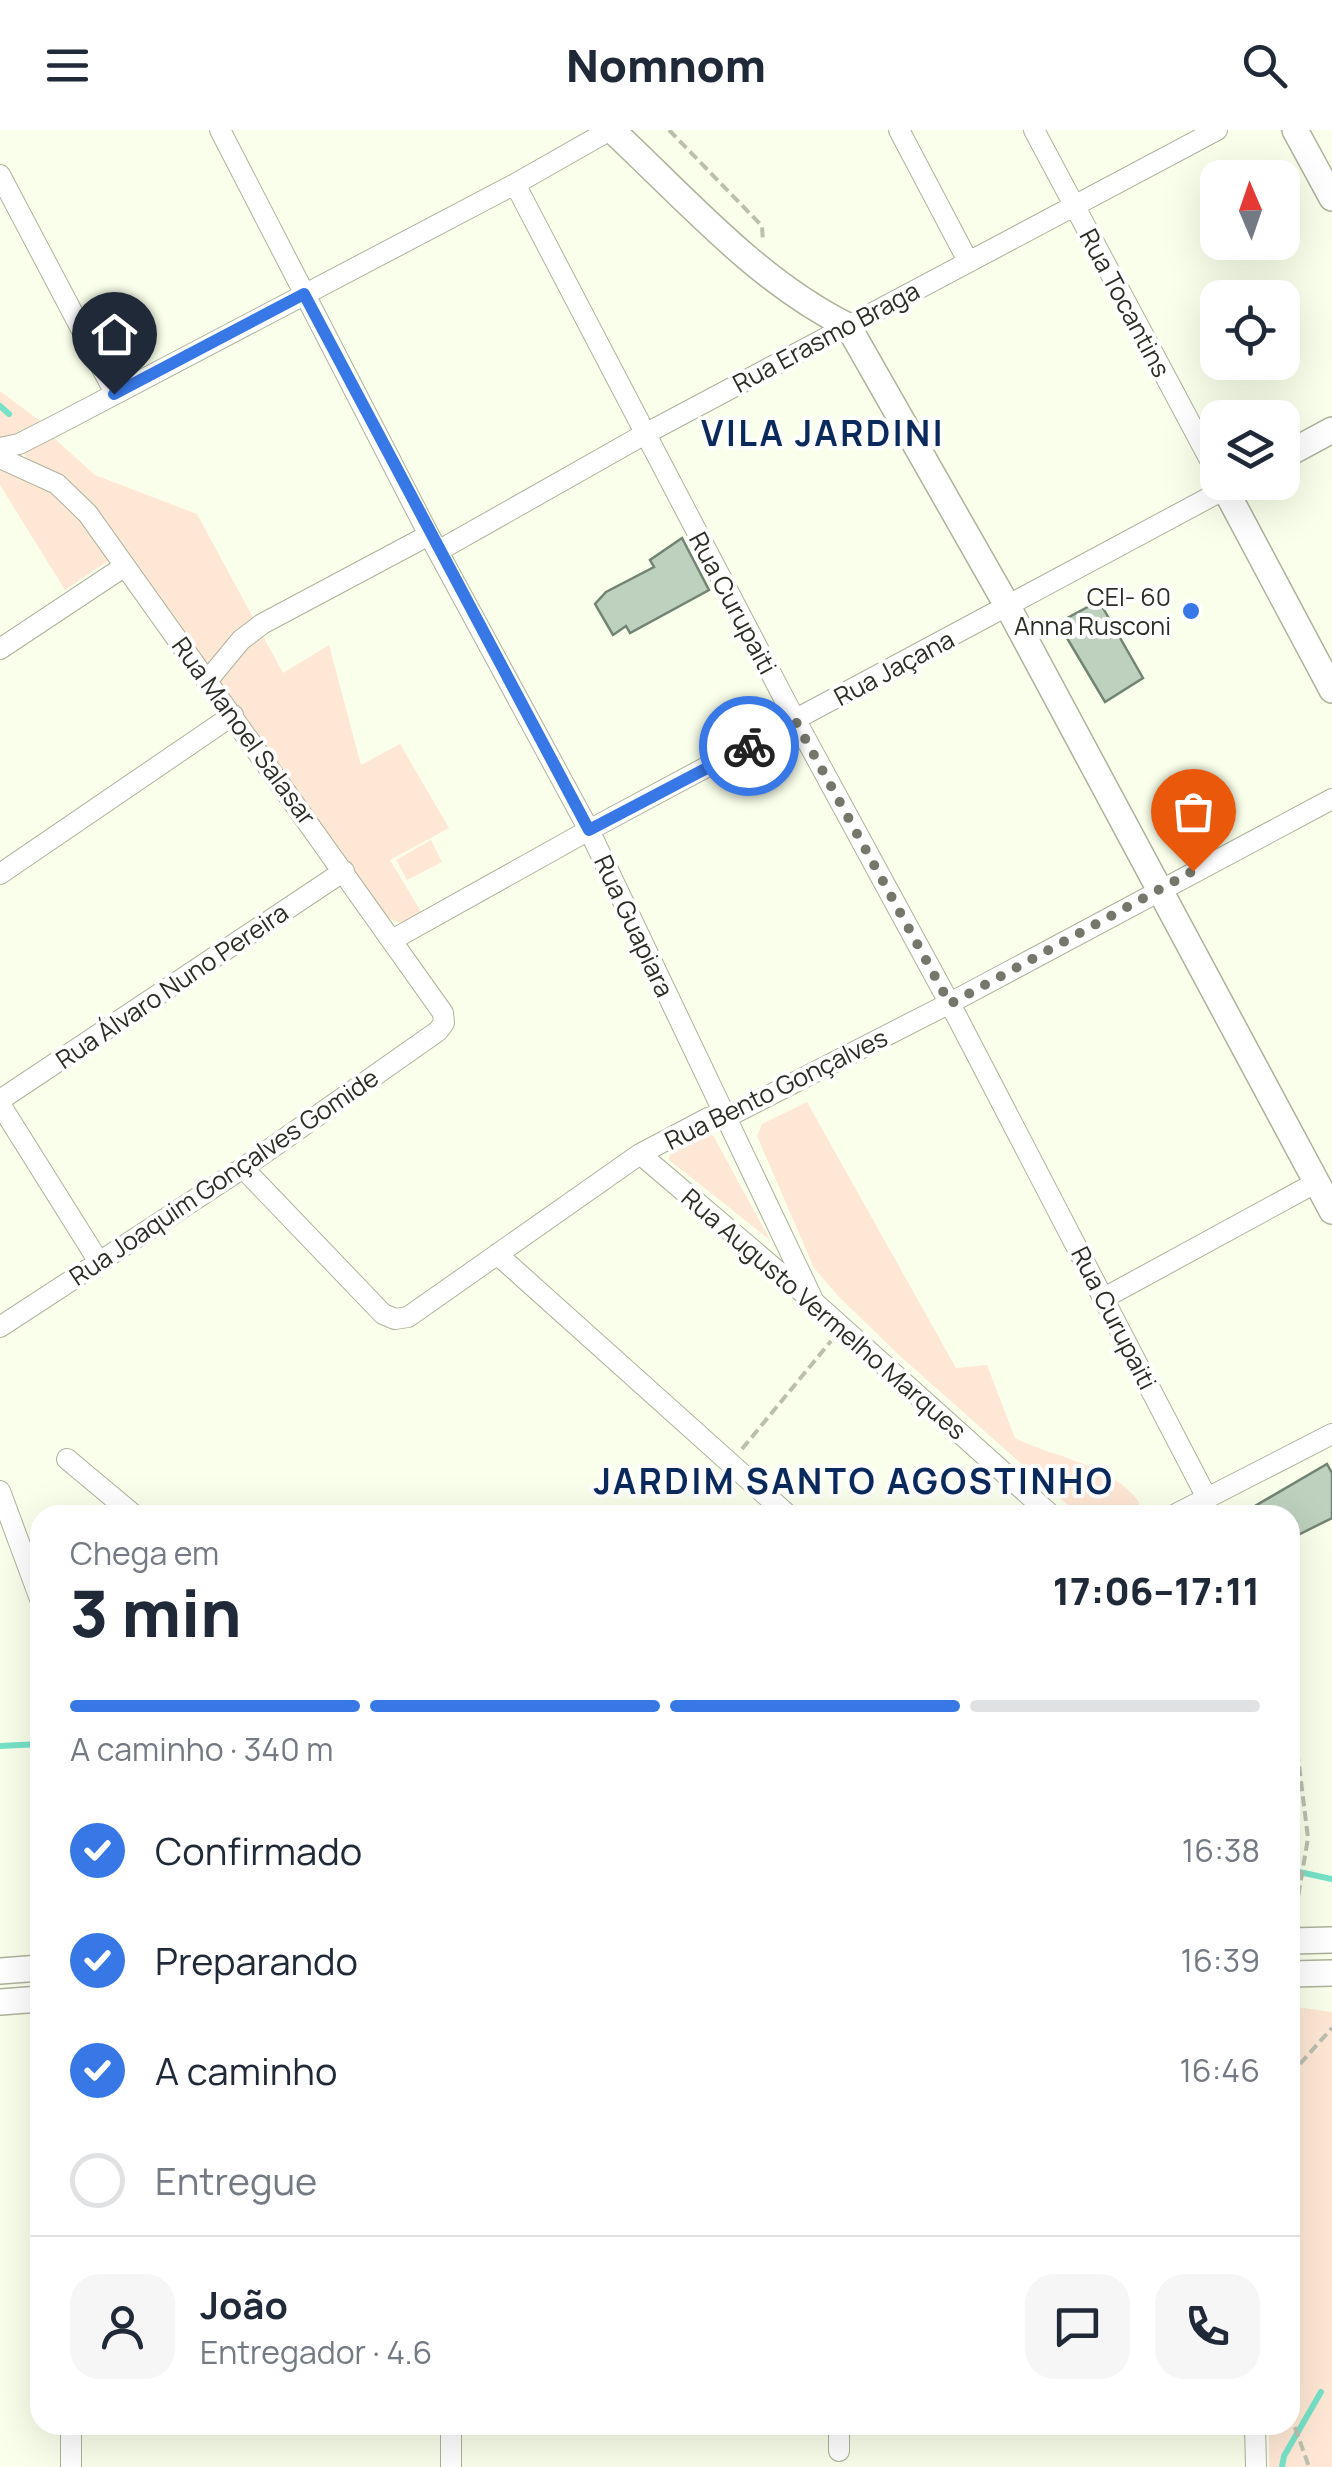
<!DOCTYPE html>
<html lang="pt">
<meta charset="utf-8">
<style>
:root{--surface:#fff;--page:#f6f6f7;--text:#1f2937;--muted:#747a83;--line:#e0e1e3;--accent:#3778e6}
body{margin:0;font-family:Manrope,sans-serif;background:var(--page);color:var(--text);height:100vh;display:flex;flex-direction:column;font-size:38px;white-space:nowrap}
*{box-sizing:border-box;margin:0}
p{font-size:32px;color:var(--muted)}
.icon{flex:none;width:55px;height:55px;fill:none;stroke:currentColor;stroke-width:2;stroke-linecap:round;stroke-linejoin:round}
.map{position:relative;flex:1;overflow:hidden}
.sheet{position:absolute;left:30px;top:1375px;width:1270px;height:930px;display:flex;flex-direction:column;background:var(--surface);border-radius:30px;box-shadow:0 10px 40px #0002}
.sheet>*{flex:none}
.needle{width:65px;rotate:358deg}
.tools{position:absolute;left:1200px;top:30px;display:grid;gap:20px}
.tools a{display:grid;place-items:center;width:100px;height:100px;border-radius:20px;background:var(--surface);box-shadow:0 10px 40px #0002;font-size:50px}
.pin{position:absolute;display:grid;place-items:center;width:85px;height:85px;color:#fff;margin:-102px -42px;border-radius:50% 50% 50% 0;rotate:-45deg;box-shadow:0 0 10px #0007}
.pin .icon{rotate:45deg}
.courier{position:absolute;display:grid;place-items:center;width:100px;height:100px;margin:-50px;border:8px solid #3778e6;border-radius:50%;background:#fff;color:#222;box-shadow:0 2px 12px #0007}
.head em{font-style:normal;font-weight:800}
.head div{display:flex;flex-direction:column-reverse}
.head{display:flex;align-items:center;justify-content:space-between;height:170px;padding:0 40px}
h1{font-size:65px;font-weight:800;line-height:75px}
.bar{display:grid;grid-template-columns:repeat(4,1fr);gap:15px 10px;align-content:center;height:120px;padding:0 40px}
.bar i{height:12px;border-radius:8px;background:var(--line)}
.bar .current{background:var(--accent)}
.bar p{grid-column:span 4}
.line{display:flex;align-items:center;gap:25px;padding:0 40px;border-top:2px solid var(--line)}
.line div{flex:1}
.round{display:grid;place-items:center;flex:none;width:105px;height:105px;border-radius:30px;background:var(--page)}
ol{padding:0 40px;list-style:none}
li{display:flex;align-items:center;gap:30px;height:110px}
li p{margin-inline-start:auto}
li .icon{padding:10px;border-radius:50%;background:var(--accent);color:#fff;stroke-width:4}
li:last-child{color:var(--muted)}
li i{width:55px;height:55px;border:5px solid var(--line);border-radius:50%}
header{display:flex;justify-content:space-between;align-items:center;height:130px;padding:0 40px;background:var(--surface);font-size:45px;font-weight:800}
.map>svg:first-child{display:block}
.green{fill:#fee7d4}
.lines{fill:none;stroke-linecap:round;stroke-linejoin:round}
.stream{stroke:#76e2c7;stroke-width:6}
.building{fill:#bdd1be;stroke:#728473;stroke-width:2.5}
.minor-casing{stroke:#adb29b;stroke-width:22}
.major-casing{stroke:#adb29b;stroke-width:28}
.path{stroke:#bbbfae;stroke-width:4;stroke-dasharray:10 5;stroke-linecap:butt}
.minor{stroke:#fff;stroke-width:20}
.major{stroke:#fff;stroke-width:25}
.done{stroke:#74776a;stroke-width:10;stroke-dasharray:0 18}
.route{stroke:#3778e6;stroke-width:12}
.poi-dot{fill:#3778e6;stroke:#fff;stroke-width:4}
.labels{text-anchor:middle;stroke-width:8;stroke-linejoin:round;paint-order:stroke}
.street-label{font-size:25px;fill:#2c2e25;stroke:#fff}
.poi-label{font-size:25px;fill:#2c2e25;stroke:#fff;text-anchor:end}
.district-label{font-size:35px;font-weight:bold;letter-spacing:2.5px;fill:#0a295d;stroke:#fff}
</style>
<header><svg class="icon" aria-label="menu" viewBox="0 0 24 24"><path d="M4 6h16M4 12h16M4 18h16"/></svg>Nomnom<svg class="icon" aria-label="search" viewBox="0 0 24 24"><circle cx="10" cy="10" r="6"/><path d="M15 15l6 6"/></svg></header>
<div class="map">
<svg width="1332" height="2337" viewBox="0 0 1332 2337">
<rect width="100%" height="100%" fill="#faffeb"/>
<path class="green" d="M0,261l40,30 -11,11 -29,9z
M54,308l41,37 102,39 86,159 46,-28 32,120 39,-21 49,84 -59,32 33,55 -22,8 -12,-4 -253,-349 -107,-109 -5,-7 5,-8z
M0,334l60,29 51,66 -46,31 -65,-105z
M431,710l11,22 -35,18 -11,-20z
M807,972l149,266 31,-3 28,73c38,19 98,27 124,64l-2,13h-58l-179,-159 -61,-59 -25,-29 -57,-132 5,-12z
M709,1003l5,4 56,103 -102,-81 3,-6z
M1290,1876l42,6v455h-63v-42h21z"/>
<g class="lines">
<path class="stream" d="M0,276l9,8
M0,1616l40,-2
M1290,1740l42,9
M1282,2337l2,-11 37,-64"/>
</g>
<path class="building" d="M682,408l27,52 -79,43 -4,-7 -13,9 -18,-31 11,-12 48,-25 -4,-7z
M1099,471l44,77 -38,24 -47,-79z
M1327,1334l5,9v45l-42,21v-24h-40l-2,-5z"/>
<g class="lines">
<defs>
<path id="minor" d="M220,0l209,405 160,295 225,472
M899,0l69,131
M1034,0l184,345
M0,45l115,218
M515,54l273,522 169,311 250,481
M0,318l19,-4 43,-22 453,-238 95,-54
M0,328l57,26 31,30 355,499 1,10 -6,8 -195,137 -243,159
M438,421l207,-117 572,-304
M0,519l125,-83
M208,550l33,-40 21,-16 167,-89
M0,744l233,-159
M392,810l197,-110 636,-341 -3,-7
M0,970l344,-229
M0,974l99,158
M640,1024l174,148 237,213
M243,1038l140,146 12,5 13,-2 232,-163 68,-36h17l225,-115 382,-204
M497,1124l291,261
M1104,1168l213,-116
M67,1329l67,56
M0,1361l40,108
M1174,1385l158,-81
M71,2295v42
M1255,2295l1,42
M839,2321v-26
M451,2337v-42"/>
<path id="major" d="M612,0c74,69 145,151 236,196l160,281 324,604
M1295,0l37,68
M1282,327l50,-27
M1237,352l-12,7 107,201
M1290,1811l42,-1
M0,1841l40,-3
M1290,1844l42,-1
M0,1872l40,-3"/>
</defs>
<use href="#minor" class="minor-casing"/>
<use href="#major" class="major-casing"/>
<path class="path" d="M669,0l93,96 1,16
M742,1319l89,-108
M1290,1562l18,146 -14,83
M1290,1945l42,-47
M1290,2057l4,26 -4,101
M1290,2283l19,54"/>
<use href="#minor" class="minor"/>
<use href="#major" class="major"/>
</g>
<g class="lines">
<path class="done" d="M749,616l47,-24 154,282 243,-133"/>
<path class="route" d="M114,264l190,-100 285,536 160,-84"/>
</g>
<circle class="poi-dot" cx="1191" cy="481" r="10"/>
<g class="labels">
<g class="street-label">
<text transform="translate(1125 173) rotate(62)" y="9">Rua Tocantins</text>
<text transform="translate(826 207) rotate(-28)" y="9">Rua Erasmo Braga</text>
<text transform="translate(733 473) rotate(62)" y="9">Rua Curupaiti</text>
<text transform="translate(894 538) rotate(-28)" y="9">Rua Jaçana</text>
<text transform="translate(244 601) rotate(54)" y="9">Rua Manoel Salasar</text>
<text transform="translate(634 796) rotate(65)" y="9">Rua Guapiara</text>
<text transform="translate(172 856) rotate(-34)" y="9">Rua Álvaro Nuno Pereira</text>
<text transform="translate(776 959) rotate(-26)" y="9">Rua Bento Gonçalves</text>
<text transform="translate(224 1047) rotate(-34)" y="9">Rua Joaquim Gonçalves Gomide</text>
<text transform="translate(824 1184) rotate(41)" y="9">Rua Augusto Vermelho Marques</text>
<text transform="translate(1114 1188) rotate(63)" y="9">Rua Curupaiti</text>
</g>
<g class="poi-label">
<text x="1171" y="476">CEI- 60<tspan x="1171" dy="29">Anna Rusconi</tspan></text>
</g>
<g class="district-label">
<text x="823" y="316">VILA JARDINI</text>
<text x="854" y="1364">JARDIM SANTO AGOSTINHO</text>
</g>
</g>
</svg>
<div class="tools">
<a><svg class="needle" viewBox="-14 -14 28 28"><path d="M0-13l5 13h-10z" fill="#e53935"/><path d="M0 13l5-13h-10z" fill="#747a83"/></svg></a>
<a><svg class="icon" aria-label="locate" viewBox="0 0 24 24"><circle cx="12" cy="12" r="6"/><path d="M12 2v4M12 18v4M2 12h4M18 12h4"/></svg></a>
<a><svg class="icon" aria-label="layers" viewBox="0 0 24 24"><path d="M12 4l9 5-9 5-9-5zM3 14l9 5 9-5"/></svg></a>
</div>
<div class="pin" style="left:1193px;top:741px;background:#ea580c"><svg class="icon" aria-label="bag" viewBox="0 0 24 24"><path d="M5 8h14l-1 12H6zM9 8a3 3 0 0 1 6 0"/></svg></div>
<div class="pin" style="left:114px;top:264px;background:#1f2937"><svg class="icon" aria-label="home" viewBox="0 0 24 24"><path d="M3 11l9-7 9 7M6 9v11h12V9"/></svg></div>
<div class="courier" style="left:749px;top:616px"><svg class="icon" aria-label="bike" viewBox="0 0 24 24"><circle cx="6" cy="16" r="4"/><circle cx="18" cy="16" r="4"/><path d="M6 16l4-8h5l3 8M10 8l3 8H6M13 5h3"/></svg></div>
<section class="sheet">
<div class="head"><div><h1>3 min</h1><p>Chega em</p></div><em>17:06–17:11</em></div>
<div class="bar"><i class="current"></i><i class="current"></i><i class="current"></i><i></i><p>A caminho · 340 m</p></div>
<ol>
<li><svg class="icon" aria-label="check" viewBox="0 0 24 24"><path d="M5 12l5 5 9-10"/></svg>Confirmado<p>16:38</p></li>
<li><svg class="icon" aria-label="check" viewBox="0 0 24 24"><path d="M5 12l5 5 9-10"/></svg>Preparando<p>16:39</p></li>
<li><svg class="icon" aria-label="check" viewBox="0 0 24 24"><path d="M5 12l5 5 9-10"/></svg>A caminho<p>16:46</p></li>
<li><i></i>Entregue</li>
</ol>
<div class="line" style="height:180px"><a class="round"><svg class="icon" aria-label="person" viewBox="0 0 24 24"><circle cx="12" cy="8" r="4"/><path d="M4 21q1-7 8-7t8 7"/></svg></a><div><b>João</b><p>Entregador · 4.6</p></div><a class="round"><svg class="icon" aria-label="chat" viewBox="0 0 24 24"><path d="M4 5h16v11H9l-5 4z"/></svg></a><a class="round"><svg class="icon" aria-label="phone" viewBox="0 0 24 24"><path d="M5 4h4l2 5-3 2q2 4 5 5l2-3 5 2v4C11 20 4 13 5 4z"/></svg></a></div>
</section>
</div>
